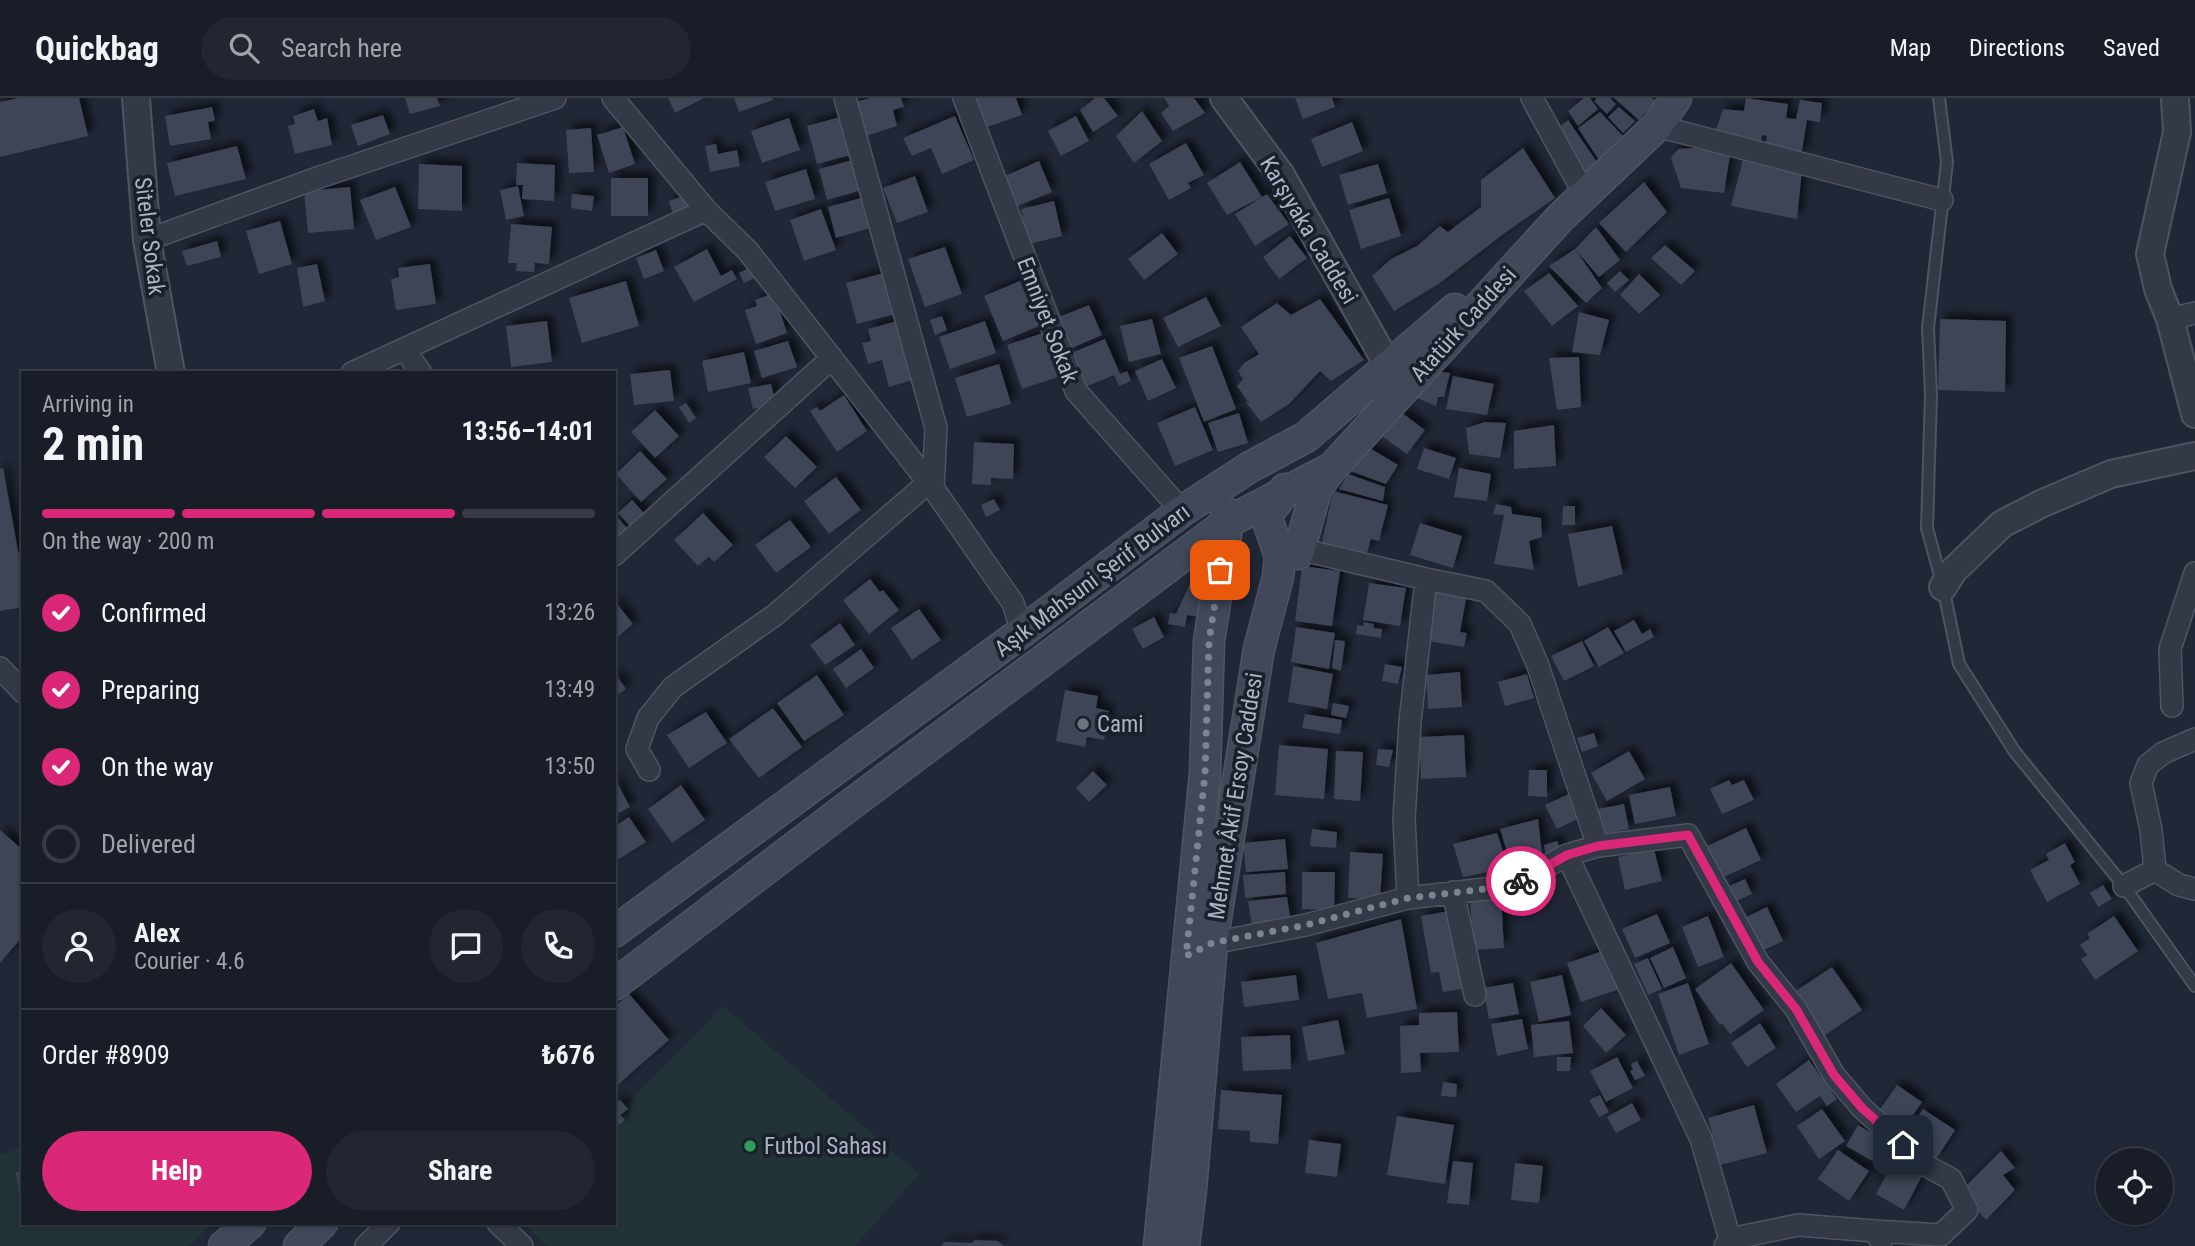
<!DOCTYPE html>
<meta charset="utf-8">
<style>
:root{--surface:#181d28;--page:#212630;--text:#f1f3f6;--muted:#9fa2a8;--line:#363b45;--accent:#db2777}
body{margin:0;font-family:"Roboto Condensed",sans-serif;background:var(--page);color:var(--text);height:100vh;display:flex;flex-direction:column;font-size:26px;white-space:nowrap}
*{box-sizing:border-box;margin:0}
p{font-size:23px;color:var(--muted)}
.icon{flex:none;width:38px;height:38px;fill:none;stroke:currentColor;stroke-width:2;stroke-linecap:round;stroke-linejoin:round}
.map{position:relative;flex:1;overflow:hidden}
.side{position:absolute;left:21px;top:273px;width:595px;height:854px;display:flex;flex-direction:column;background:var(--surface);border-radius:0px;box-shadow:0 2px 5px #0004,0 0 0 2px var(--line)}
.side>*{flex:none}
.fabs{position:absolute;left:2096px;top:1050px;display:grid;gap:14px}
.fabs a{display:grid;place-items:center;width:77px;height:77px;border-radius:50%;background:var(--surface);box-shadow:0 2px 5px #0004,0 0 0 2px var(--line);font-size:35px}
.pin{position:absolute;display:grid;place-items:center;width:60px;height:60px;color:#fff;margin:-30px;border-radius:14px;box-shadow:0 4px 10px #0006}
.courier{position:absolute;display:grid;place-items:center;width:70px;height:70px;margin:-35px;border:5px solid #db2777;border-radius:50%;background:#fff;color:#222;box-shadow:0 2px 9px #0007}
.summary em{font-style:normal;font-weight:700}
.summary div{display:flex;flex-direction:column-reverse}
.summary{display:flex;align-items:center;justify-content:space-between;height:119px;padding:0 21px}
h1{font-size:46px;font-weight:700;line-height:52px}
.bar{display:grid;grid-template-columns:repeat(4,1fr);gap:10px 7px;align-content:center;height:84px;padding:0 21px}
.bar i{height:9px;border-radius:5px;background:var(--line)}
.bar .active{background:var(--accent)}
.bar p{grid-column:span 4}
.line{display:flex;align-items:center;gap:18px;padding:0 21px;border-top:2px solid var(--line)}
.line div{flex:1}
.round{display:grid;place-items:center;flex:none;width:74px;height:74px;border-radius:37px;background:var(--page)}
ol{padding:0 21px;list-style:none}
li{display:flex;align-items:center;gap:21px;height:77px}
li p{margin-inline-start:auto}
li .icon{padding:7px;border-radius:50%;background:var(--accent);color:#fff;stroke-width:4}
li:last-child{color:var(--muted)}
li i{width:38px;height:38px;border:4px solid var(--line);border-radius:50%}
.cta{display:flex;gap:14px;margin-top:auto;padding:14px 21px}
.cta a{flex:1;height:80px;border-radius:42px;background:var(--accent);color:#fff;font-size:28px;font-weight:700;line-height:80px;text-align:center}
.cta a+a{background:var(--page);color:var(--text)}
header{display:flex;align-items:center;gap:42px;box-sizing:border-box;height:98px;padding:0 35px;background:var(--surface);border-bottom:2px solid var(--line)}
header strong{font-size:33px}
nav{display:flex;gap:38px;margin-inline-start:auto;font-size:24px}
.search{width:490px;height:63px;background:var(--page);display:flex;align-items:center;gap:18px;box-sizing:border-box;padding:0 24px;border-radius:38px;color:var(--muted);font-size:26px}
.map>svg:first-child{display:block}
.green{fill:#223337}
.building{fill:#3c4557;filter:url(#shadow)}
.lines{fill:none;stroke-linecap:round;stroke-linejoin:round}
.service-casing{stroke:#4e5462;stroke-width:14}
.minor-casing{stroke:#4e5462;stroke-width:24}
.tertiary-casing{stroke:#4e5462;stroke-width:30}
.secondary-casing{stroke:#4e5462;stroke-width:33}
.service{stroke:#333947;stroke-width:10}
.minor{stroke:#333947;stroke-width:21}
.tertiary{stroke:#333947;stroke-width:26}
.secondary{stroke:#41485a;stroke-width:30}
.done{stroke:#7c8392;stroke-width:7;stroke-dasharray:0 12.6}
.route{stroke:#db2777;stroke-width:9}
.worship-dot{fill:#6b7280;stroke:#191f2b;stroke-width:2.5}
.leisure-dot{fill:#2e9e5b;stroke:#191f2b;stroke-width:2.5}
.labels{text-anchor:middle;stroke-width:7;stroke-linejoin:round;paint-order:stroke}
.street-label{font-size:23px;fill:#adb4c4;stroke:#191f2b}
.poi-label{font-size:23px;fill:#adb4c4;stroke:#191f2b;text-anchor:start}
</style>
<header>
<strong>Quickbag</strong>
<div class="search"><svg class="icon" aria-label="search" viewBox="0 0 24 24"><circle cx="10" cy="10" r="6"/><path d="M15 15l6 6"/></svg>Search here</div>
<nav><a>Map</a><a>Directions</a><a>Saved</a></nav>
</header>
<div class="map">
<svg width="2195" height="1148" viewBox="0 0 2195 1148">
<defs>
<filter id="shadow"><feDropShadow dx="6" dy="-6" stdDeviation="3.5" flood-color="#0009"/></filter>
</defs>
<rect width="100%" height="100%" fill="#202736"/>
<path class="green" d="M723,908l196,168 -64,72h-308l-24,-23h91v-106z
M23,1049v76h190l-24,23h-189v-91z"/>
<path class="building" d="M18,0h61l9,38 -88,21v-55z
M405,0h32l3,8 -30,8z
M668,0h36l-29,15z
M734,0h38l1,2 -34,12z
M870,0h31l3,9 -11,3 4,16 -34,11 -10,-34z
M974,0h42l6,17 -38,13z
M1095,0h9l14,18 -25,16 -13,-22z
M1164,0h30l11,15 -32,18 -12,-18 8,-7z
M1295,0h37l3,9 -32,12z
M1584,0h6l8,11 -20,17 -10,-15z
M1597,0h13l6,6 -9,10 -13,-13z
M1614,0h38l4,3 -17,19z
M1746,0l42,6 -2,14 10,1 4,-19 22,3 -2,19 -13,-2 -6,36 -36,-7 2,-13 -5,-1 -2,12 -46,-12 9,-26 21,2z
M212,9l3,14 -7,1 3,17 -41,7 -5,-30z
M1619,9l16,14 -12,12 -15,-16z
M314,11l4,12 9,-3 5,27 -37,9 -7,-28 7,-2 -2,-8z
M1142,13l20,30 -28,22 -18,-27z
M1600,14l23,24 -24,24 -21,-32z
M383,17l7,19 -32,12 -7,-21z
M955,18l19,44 -32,14 -11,-26 -19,8 -9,-18z
M1076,18l13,25 -28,15 -13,-25z
M840,19l10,38 -33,9 -10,-38z
M789,20l11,32 -38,13 -11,-32z
M1568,22l29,42 -14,14 -26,-47z
M1352,24l11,29 -41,16 -11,-28z
M623,29l12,37 -26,9 -12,-38z
M591,30l3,44 -25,1 -3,-43z
M1186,45l18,32 -16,8 3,5 -22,12 -20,-36z
M716,46l2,10 19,-4 3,16 -30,6 -5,-26z
M237,48l9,33 -71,17 -8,-33z
M1523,50l32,50 -53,37 -62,48 -46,28 -22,-35 19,-17 26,-13 23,-20 8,6 33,-25v-27z
M1693,50l37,7 -6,38 -43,-5 -10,-30 7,-9z
M856,61l9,30 -38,11 -8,-31z
M1743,61l59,11 -5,49 -66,-13z
M1039,63l13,31 -35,14 -12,-30z
M1240,64l22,35 -35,18 -20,-32z
M517,65l38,2 -1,36 -32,-2 1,-14h-7z
M419,66l43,2v45l-44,-2z
M1378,66l9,29 -39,12 -9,-30z
M806,71l9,30 -40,12 -10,-29z
M915,78l13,36 -31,11 -14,-35z
M611,80h37v38h-37z
M1644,84l23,30 -41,40 -27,-29z
M518,88l6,30 -18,4 -6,-30z
M350,89l4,42 -46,4 -4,-42z
M395,89l16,40 -35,13 -16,-40z
M572,96l22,2 -2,15 -21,-3z
M1267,96l22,30 -34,22 -20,-32z
M686,97l6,17 -18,6 -5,-17z
M868,98l9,30 -41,12 -8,-31z
M1389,100l12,38 -40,13 -12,-39z
M1054,103l8,35 -33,8 -8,-35z
M821,111l15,41 -32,11 -14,-41z
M280,123l12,43 -33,10 -13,-43z
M511,126l41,3 -3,37 -14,-1 -1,9 -18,-1 1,-8h-9z
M1596,129l24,33 -21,17 -24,-28 27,39 -16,15 -37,-37 26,-17z
M1162,135l16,21 -34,26 -16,-21z
M1290,138l17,22 -28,21 -16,-22z
M217,143l4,16 -34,9 -5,-15z
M1665,147l30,26 -14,14 -30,-27z
M945,149l17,47 -37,13 -17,-48z
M707,151l14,27 11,-6 5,9 -43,23 -20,-35z
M656,152l8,21 -20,8 -8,-21z
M317,166l8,37 -22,6 -6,-39z
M430,166l6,40 -40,6 -5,-31 8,-2 -1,-9z
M754,167l5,11 -15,7 -5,-10z
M1620,173l9,9 -14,12 -8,-9z
M888,174l11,41 -42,11 -11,-41z
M1549,175l29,33 -26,20 -28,-35z
M1639,176l21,21 -21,19 -19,-19z
M626,183l13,45 -57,17 -13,-45z
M1020,183l19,45 -36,15 -19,-45z
M774,195l13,40 -31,11 -11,-34 12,-4 -2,-6z
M1206,199l15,29 -43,21 -15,-29z
M1320,201l44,61 -33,21 -11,-10 -31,33 -28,18 -16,-21 4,2 -12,-17 6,-7 -5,-8 6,-8 15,-9 -18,-27 36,-24 14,12z
M1089,207l13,30 -35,15 -13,-31z
M1579,214l30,8 -9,35 -28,-3z
M942,218l5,14 -12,5 -5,-15z
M904,221l15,59 -30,9 -7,-27 -14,4 -6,-21 9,-2 -3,-12z
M1152,221l9,35 -32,8 -9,-36z
M1940,221l66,2 -1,71 -67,-2z
M547,223l5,41 -41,5 -5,-41z
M985,223l11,32 -46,16 -11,-32z
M1043,235l15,44 -36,12 -15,-44z
M1105,241l15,35 7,-3 4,10 -12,5 -5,-11 -31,13 -14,-34z
M788,243l9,26 -35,11 -8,-27z
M1212,248l24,63 -32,13 -25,-64z
M744,254l7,31 -43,9 -6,-31z
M1579,259l2,50 -24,3 -8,-52z
M1162,261l14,29 -28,13 -13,-30z
M999,266l12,40 -44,13 -12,-39z
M670,272l4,31 -40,4 -4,-31z
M1426,272l24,3 -6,24h-6l-2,9 -31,-13z
M1453,278l41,8 -7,31 -41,-6z
M771,286l5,20 -23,5 -5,-21z
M844,297l23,36 -30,21 -27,-41 7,-4 3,4z
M686,305l10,15 -7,5 -10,-16z
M1195,309l18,43 -38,16 -18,-43z
M655,312l24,26 -24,22 -24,-26z
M1398,312l27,20 -18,24 -27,-19z
M1239,315l9,30 -30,9 -10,-29z
M1485,324l21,1 -6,35 -31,-4 -3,-26z
M1554,327l2,41 -42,3v-38z
M786,338l31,31 -22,21 -31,-31z
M974,344l40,2 -1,35 -22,-1v7l-19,-1z
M1368,349l30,18 -12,19 -36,-13z
M1424,350l32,10 -7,21 -32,-10z
M640,353l27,28 -26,23 -25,-28z
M3,370l20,110v29l-23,4v-142z
M1459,370l32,6 -4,27 -33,-4z
M1348,376l37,13 -2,14 -44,-12z
M836,379l25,33 -32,24 -25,-33z
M1333,393l55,14 -9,36 -8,-2 -4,14 -45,-11z
M994,401l6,11 -14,7 -5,-12z
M632,402l13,14 -14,13 -13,-14z
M1496,406l15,3 1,7 29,4 1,19 -13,4 5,29 -40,-6 10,-49 -11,-1z
M1563,408h12v19h-13z
M703,415l30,32 -19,17 -5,-5 -11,9 -24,-26z
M614,416l14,15 -14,11z
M790,422l21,27 -35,26 -21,-28z
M1420,425l42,13 -9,32 -43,-13z
M1612,428l11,48 -45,13 -10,-53z
M1302,468l38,5 -8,55 -37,-5z
M1193,479l23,4 -10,37 -19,-3 -2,12 -17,-3 2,-11 6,1z
M870,481l10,13 3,-2 16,20 -30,24 -26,-34z
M1369,485l37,5 -6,38 -37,-6z
M1437,490l30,6 -7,38 7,1 -3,14 -37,-6z
M614,502l19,24 -19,16z
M919,511l22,31 -29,20 -21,-32z
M1154,519l10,20 -21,12 -11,-20z
M1634,522l8,14 8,-5 4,8 -28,15 -12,-21z
M1364,524l10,2 -1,4 9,1 -1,9 -25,-4 1,-9 6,1z
M840,525l15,22 -30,20 -15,-20z
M1296,529l39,6 -6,36 -38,-7z
M1608,529l16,26 -25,14 -15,-26z
M1335,542l10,1 -4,30 -9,-3z
M1582,543l12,25 -30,15 -13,-25z
M861,551l13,19 -28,20 -13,-19z
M1385,566l17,3 -4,17 -16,-3z
M1293,568l40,8 -6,35 -39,-7z
M614,574l12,17 -12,8z
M1460,574l2,35 -34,2 -2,-34z
M1527,576l7,24 -29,8 -7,-24z
M817,577l27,40 -40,26 -27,-38z
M1065,592l33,6 -2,12 13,3 -5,29 -17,-3 -2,10 -29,-6z
M1333,605l16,3 -3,12 -15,-3z
M773,610l29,39 -43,31 -30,-39z
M706,614l21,31 -38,25 -22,-33z
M1305,616l37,6 -2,14 -38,-6z
M1594,635l4,13 -16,6 -5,-14z
M1464,637l2,42 -45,2 -2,-42z
M1279,647l49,4 -4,50 -49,-4z
M1378,651l15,1 -4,17 -13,-2z
M1336,653l27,1 -3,49 -26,-2z
M1629,653l16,28 -38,22 -16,-28z
M1529,672h18v27l-19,-1z
M1093,673l14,14 -18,17 -13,-14z
M614,679l16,30 -16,8z
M1729,682l3,5 12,-5 10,20 -32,14 -12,-25z
M681,687l24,35 -33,23 -24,-34z
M1670,689l6,29 -41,8 -6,-29z
M1575,693l11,24 -29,14 -12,-24z
M1624,706l5,25 -26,5 -5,-25z
M629,719l17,25 -32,20v-35z
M1538,721l4,35 -32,8 -10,-33z
M1746,730l15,32 -42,19 -14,-32z
M1312,731l25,3 -1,16 -26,-2z
M0,732l23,20v86l-23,27z
M1497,735l12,35 -46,9 -10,-33z
M1285,741l3,30 -42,3 -3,-29z
M1557,743l5,11 -16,5 -2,-12z
M2065,745l10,19 -5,3 10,19 -33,18 -17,-32 19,-10 -3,-6z
M1654,751l8,32 -37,9 -7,-33z
M1350,754l33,2 -3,45 -32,-1z
M1285,774l1,22 -41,4 -2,-23z
M1302,774h33l-1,38 -32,-1z
M1745,781l7,15 -20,9 -7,-15z
M2103,787l9,14 -14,8 -8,-14z
M1501,797l3,53 -31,2 -3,-53z
M1287,799l4,26 -39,3 -4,-25z
M1767,809l16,34 -27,13 -16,-34z
M1455,812l13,78 -25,4 -4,-20 -8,1 -10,-57z
M1657,816l13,29 -35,15 -13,-29z
M1708,818l16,41 -26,10 -16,-40z
M2114,818l24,35 -43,29 -14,-21 6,-4 -7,-10 10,-7 -3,-4z
M1401,821l16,90 -50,9 -5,-25 -34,6 -12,-56z
M1673,849l13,31 -22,10 -14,-30z
M1606,852l14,39 -39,13 -14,-39z
M1648,860l14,31 -14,6 -14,-31z
M1731,865l33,47 -34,24 -8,-11 -2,2 -25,-36z
M1832,869l30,43 -38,26 -30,-44z
M1296,877l3,25 -55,7 -3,-25z
M1562,877l9,40 -32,7 -9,-40z
M1513,885l6,31 -30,5 -6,-31z
M1688,885l21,61 -30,11 -21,-61z
M629,896l40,46 -55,48v-81z
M1601,910l25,27 -20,18 -23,-27z
M1457,914l2,40 -39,1 1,19 -20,1 -1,-47 19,-1v-12z
M1522,921l6,30 -31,7 -6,-32z
M1338,922l7,34 -37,7 -6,-34z
M1569,923l4,32 -39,4 -3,-32z
M1760,925l16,25 -29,19 -16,-24z
M1290,937l1,34 -48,2 -2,-34z
M1557,959h14l-1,14h-13z
M1617,959l16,31 -27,14 -16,-31z
M1809,962l28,39 -10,7 -7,-10 -24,16 -20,-28z
M1637,963l8,15 -10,4 -5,-9 3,-1 -2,-6z
M1443,984l14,2 -1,13 -15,-1z
M1897,987l25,17 -23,33 -25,-17z
M1221,992l61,5 -4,49 -28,-2v-11l-32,-2z
M1600,997l9,17 -10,5 -10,-17z
M620,1002l8,9 -8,6 5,5 -11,9v-24z
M1632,1005l9,17 -25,13 -9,-16z
M1754,1007l13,48 -47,12 -12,-47z
M1822,1011l23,32 -26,18 -22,-33z
M1923,1011l32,21 -19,29 -32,-21z
M1397,1018l57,9 -9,59 -58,-9z
M1858,1027l32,19 -12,20 -32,-18z
M1309,1042l32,4 -4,33 -32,-4z
M1838,1052l31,21 -20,30 -31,-22z
M2001,1053l14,17 -12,7 12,15 -29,30 -25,-29z
M1453,1063l20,2 -4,42 -22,-2z
M1894,1063l28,15 -18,34 -28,-16z
M1515,1065l28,3 -4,37 -28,-3z
M23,1073v36h-2l-5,-35z
M975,1142l23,1 6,5h-63l3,-4 28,1z"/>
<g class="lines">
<defs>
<path id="service" d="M1939,0l8,64 -19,166 3,67 -4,133 16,59 16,77 56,88 109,134 71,100"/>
<path id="minor" d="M613,0l93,112 42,41 185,237 80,115 9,29
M845,0l91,330 -3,60
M964,0l112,293 106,120
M1532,0l53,97
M1657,28l285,74
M147,142l173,-63 235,-79
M2170,221l25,-6
M405,252l16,23
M352,275l354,-163
M614,457l218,-197
M1285,457l27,-3 114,27 60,12 34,33 17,39 61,183 -31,9 134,284 29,100
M0,570l23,24
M2172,608l-2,-57 25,-76
M649,672l-12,-21 11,-31 25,-31 102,-72 154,-133
M1598,748l90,-11 70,127 38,47 38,66 28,33 61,56 28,15 16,31 -26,25 -66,-4
M2155,772l24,15 16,4
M2124,788l31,-16 -4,-40 -10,-47 7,-18 15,-12 32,-14
M1453,794l22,103
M1408,800l-4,-79 6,-97 16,-143
M1200,851l12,-6 94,-18 102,-27 103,-12 56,-31
M498,1125l24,23
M366,1148l23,-23
M1725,1148l5,-7 68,-14 77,6 6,10"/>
<path id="tertiary" d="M136,0l11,142 24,133
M1224,0l57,77 108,192
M2175,0l2,34 -27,122 8,35 12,30 25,95
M1943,489l10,-16 49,-47 41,-21 68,-29 84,-18"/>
<path id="secondary" d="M1298,456l19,-67 15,-19
M614,834l408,-300 160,-121 68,-44 56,-30 149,-128
M614,887l228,-174 386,-289 104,-54 229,-251 96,-91 19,-28
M224,1148l26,-23
M299,1148l23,-23
M1159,1148l46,-473 4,-132 19,-119 -2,-9
M1184,1148l7,-57 21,-246 47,-294 19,-72 2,-21 -14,-40 19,-25v-2"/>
</defs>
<use href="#service" class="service-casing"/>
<use href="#minor" class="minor-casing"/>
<use href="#tertiary" class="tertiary-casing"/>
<use href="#secondary" class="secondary-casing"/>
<use href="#service" class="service"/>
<use href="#minor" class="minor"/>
<use href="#tertiary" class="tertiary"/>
<use href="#secondary" class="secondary"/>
</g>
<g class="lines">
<path class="done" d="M1220,472l-11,71 -4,133 -19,182 26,-13 94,-18 102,-27 103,-12 10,-5"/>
<path class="route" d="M1521,783l46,-26 31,-9 90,-11 70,127 38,47 38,66 28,33 41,37"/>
</g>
<circle class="worship-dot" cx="1083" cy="626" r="7"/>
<circle class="leisure-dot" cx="750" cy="1048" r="7"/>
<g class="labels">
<g class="street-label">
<text transform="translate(1309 132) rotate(59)" y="8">Karşıyaka Caddesi</text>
<text transform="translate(150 138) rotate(83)" y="8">Siteler Sokak</text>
<text transform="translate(1048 222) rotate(69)" y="8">Emniyet Sokak</text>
<text transform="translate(1463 226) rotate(-48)" y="8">Atatürk Caddesi</text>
<text transform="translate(1092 482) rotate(-37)" y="8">Aşık Mahsuni Şerif Bulvarı</text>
<text transform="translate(1235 698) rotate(-81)" y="8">Mehmet Âkif Ersoy Caddesi</text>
</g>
<g class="poi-label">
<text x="1097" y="634">Cami</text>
<text x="764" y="1056">Futbol Sahası</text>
</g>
</g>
</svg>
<div class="fabs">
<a><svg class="icon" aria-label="locate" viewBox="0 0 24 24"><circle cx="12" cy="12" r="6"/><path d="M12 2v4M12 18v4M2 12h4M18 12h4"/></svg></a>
</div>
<div class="pin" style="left:1220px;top:472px;background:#ea580c"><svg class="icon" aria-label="bag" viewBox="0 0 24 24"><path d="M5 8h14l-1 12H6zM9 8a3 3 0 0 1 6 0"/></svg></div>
<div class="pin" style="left:1903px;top:1047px;background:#1f2937"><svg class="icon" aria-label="home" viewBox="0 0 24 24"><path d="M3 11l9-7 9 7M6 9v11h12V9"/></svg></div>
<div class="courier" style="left:1521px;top:783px"><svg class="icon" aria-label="bike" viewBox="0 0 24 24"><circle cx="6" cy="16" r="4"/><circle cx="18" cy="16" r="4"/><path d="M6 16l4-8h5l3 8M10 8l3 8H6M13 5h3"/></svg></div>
<section class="side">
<div class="summary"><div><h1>2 min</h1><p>Arriving in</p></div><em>13:56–14:01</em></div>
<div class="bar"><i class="active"></i><i class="active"></i><i class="active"></i><i></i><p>On the way · 200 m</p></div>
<ol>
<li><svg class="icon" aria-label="check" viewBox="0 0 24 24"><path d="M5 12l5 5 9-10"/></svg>Confirmed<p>13:26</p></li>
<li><svg class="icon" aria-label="check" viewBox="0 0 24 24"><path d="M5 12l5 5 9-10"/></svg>Preparing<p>13:49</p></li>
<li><svg class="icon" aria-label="check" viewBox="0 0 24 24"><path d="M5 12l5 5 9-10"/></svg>On the way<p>13:50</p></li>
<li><i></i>Delivered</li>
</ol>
<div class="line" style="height:126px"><a class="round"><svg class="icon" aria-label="person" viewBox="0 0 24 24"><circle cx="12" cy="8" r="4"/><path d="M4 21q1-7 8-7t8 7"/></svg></a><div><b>Alex</b><p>Courier · 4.6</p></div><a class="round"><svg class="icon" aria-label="chat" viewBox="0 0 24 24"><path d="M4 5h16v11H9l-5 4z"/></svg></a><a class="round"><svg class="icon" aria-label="phone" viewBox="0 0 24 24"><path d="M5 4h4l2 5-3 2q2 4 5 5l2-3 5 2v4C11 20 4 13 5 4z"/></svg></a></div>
<div class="line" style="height:91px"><div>Order #8909</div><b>₺676</b></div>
<div class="cta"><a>Help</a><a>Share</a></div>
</section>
</div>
